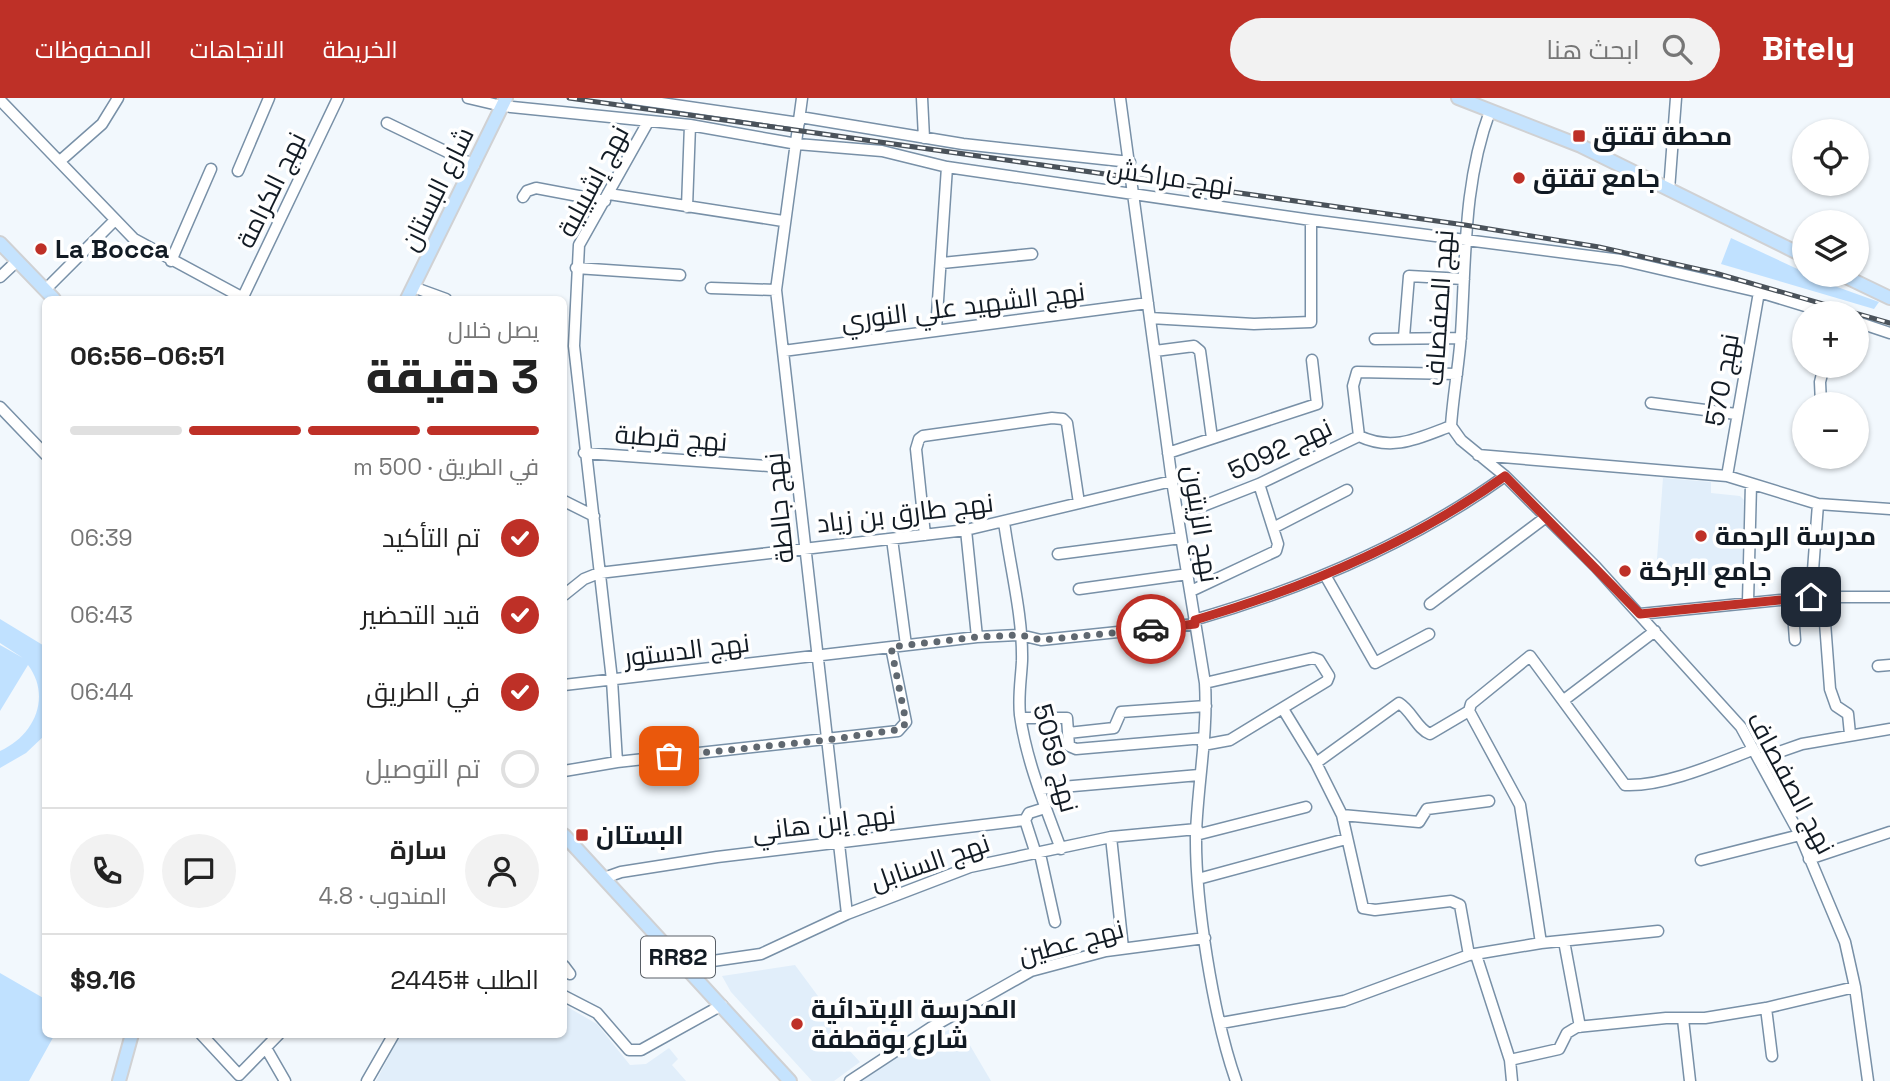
<!DOCTYPE html>
<html lang="ar">
<meta charset="utf-8">
<style>
:root{--surface:#fff;--page:#f2f2f2;--text:#222;--muted:#767676;--line:#e0e0e0;--accent:#be3027}
body{margin:0;font-family:"Space Grotesk",Cairo,sans-serif;background:var(--page);color:var(--text);direction:rtl;height:100vh;display:flex;flex-direction:column;font-size:26px;white-space:nowrap}
*{box-sizing:border-box;margin:0}
p{font-size:23px;color:var(--muted)}
.icon{flex:none;width:38px;height:38px;fill:none;stroke:currentColor;stroke-width:2;stroke-linecap:round;stroke-linejoin:round}
.map{position:relative;flex:1;overflow:hidden;direction:ltr}
.side{position:absolute;left:42px;top:198px;width:525px;height:742px;display:flex;flex-direction:column;background:var(--surface);border-radius:10px;box-shadow:0 2px 5px #0004;direction:rtl}
.side>*{flex:none}
.tools{position:absolute;left:1792px;top:21px;display:grid;gap:14px}
.tools a{display:grid;place-items:center;width:77px;height:77px;border-radius:50%;background:var(--surface);box-shadow:0 2px 5px #0004;font-size:35px}
.pin{position:absolute;display:grid;place-items:center;width:60px;height:60px;color:#fff;margin:-30px;border-radius:14px;box-shadow:0 4px 10px #0006}
.courier{position:absolute;display:grid;place-items:center;width:70px;height:70px;margin:-35px;border:5px solid #be3027;border-radius:50%;background:#fff;color:#222;box-shadow:0 2px 9px #0007}
.head em{font-style:normal;font-weight:800}
.head div{display:flex;flex-direction:column-reverse}
.head{display:flex;align-items:center;justify-content:space-between;height:119px;padding:0 28px}
h1{font-size:46px;font-weight:800;line-height:52px}
.bar{display:grid;grid-template-columns:repeat(4,1fr);gap:10px 7px;align-content:center;height:84px;padding:0 28px}
.bar i{height:9px;border-radius:5px;background:var(--line)}
.bar .current{background:var(--accent)}
.bar p{grid-column:span 4}
.line{display:flex;align-items:center;gap:18px;padding:0 28px;border-top:2px solid var(--line)}
.line div{flex:1}
.round{display:grid;place-items:center;flex:none;width:74px;height:74px;border-radius:37px;background:var(--page)}
ol{padding:0 28px;list-style:none}
li{display:flex;align-items:center;gap:21px;height:77px}
li p{margin-inline-start:auto}
li .icon{padding:7px;border-radius:50%;background:var(--accent);color:#fff;stroke-width:4}
li:last-child{color:var(--muted)}
li i{width:38px;height:38px;border:4px solid var(--line);border-radius:50%}
header{display:flex;align-items:center;gap:42px;box-sizing:border-box;height:98px;padding:0 35px;background:var(--accent);color:#fff}
header strong{font-size:33px}
nav{display:flex;gap:38px;margin-inline-start:auto;font-size:24px}
.search{width:490px;height:63px;background:var(--page);display:flex;align-items:center;gap:18px;box-sizing:border-box;padding:0 24px;border-radius:38px;color:var(--muted);font-size:26px}
.map>svg:first-child{display:block}
.built{fill:#e1eefa}
.green{fill:#c0e1ff}
.lines{fill:none;stroke-linecap:round;stroke-linejoin:round}
.minor-casing{stroke:#7890a7;stroke-width:13}
.major-casing{stroke:#d0d1d3;stroke-width:16}
.minor{stroke:#fff;stroke-width:10}
.major{stroke:#c5e3fe;stroke-width:12}
.rail-casing{stroke:#4a525a;stroke-width:5}
.rail{stroke:#fff;stroke-width:2.5;stroke-dasharray:8;stroke-linecap:butt}
.done{stroke:#606870;stroke-width:7;stroke-dasharray:0 12.6}
.route{stroke:#be3027;stroke-width:9}
.poi-dot{fill:#be3027;stroke:#fff;stroke-width:2.5}
.labels{text-anchor:middle;stroke-width:7;stroke-linejoin:round;paint-order:stroke}
.shield{fill:#fff;stroke:#595f66;stroke-width:2}
.shield-label{font-size:24px;font-weight:bold;fill:#121b24}
.poi-label{font-size:26px;font-weight:bold;fill:#121b24;stroke:#fff;text-anchor:start}
.street-label{font-size:26px;fill:#121b24;stroke:#fff}
</style>
<header>
<strong>Bitely</strong>
<div class="search"><svg class="icon" aria-label="search" viewBox="0 0 24 24"><circle cx="10" cy="10" r="6"/><path d="M15 15l6 6"/></svg>ابحث هنا</div>
<nav><a>الخريطة</a><a>الاتجاهات</a><a>المحفوظات</a></nav>
</header>
<div class="map">
<svg width="1890" height="983" viewBox="0 0 1890 983">
<rect width="100%" height="100%" fill="#f2f8fd"/>
<path class="built" d="M1663,380l48,4v11l29,3 4,4 -2,71 -32,4 -54,-3z
M795,867l37,50 -3,3 12,12 -5,6 24,26 -26,19h-22l-81,-89 -9,-16z
M564,907l33,19 33,41 16,-1 23,-16 9,11 -6,6 14,16h-310l22,-42 8,-5h158z
M958,927l33,56h-134l11,-9z"/>
<path class="green" d="M1731,140l73,34v3l75,27 -5,7 -153,-45z
M0,521l46,28 -1,88 -19,18 -26,15v-17c34,-15 52,-54 28,-86l-28,46v-66l23,13 -23,-15z
M0,875l45,26 1,35h9l-26,47h-29z"/>
<g class="lines">
<defs>
<path id="minor" d="M468,0l34,8 188,19 107,19 85,7 65,16 364,53 310,40 138,32 69,21
M627,0l172,25
M802,0l-26,192 71,624
M922,0l2,40
M1120,0l52,383 33,202c3,50 -7,99 -9,150 -1,69 17,182 40,248
M0,2l134,139 111,60
M1490,13c-27,73 -24,147 -29,223 -2,31 -8,61 -10,92l10,14 44,36 91,91 145,160 59,108 45,107 10,45 13,94
M800,19l163,27 167,18
M387,25l87,42
M60,63l42,-37 16,-26
M238,73l31,-73
M1669,92l7,-92
M609,96l174,27
M523,99l4,-6 9,-3 69,13
M687,109l3,-82
M171,163l40,-92
M942,165l90,-9
M576,170l104,7
M0,179l17,-16
M413,189l33,12
M711,190l65,2
M45,192l69,-69
M242,201l96,-201
M1150,220l104,6 57,-2v-102
M1857,224l33,11
M936,232l11,-163
M1404,239l5,-61 55,3
M1375,241l86,-1
M783,253l365,-48
M1155,253l39,-5 6,5 12,87
M1651,305l85,11
M1821,306l-1,-22 4,-16
M0,309l46,48
M1359,338l-6,-50 4,-14 100,2
M1359,338c34,16 60,2 92,-10
M584,355l212,15
M1168,355l149,-49 -5,-44
M1478,357l249,21 91,28 72,5
M1727,378l32,-184
M564,403l30,15
M1180,417l79,-31 100,-48
M1004,424c6,45 19,94 18,139 -1,19 -4,35 -2,54 6,45 25,91 41,134
M1273,430l74,-38
M966,432l11,107
M925,437l-9,-86 3,-10 4,-3 129,-18 11,1 4,4 12,80
M892,441l14,106
M1058,456l123,-16
M1325,477l50,88 54,-29
M1079,491l109,-15
M1191,493l85,-40 2,-7 -19,-60
M564,497l20,-16 15,-6 367,-43 206,-49
M1823,498l7,93 6,17 12,8 2,20
M1811,499l7,-93
M1792,501l3,41
M1748,504l3,-118
M1430,506l116,-87
M1640,516l171,-17h79
M1194,522c111,-32 218,-77 311,-144
M1878,568l12,-1
M564,587l413,-48 43,-2 21,5 154,-16
M1564,602l91,-69
M1283,611l33,54 26,52 21,93 12,2 76,-9 9,4 9,50
M1469,613l51,94 21,138
M1021,620h46l2,28 7,3 128,-11
M1068,635l46,-5 7,-16 85,-6
M1203,647l27,-5 97,-59 2,-5 -10,-16 -6,-2 -108,25
M1759,661l43,-15 88,-15
M617,664l-5,-82 -38,-334 5,-101 69,-123
M1316,665l83,-60c13,8 18,26 31,31l39,-23 2,-7 59,-48 95,129c38,2 91,-21 127,-35
M564,673l53,-9 281,-31 8,-9 -15,-75
M1039,691l160,-14
M1342,717l77,7 8,-13 62,-8
M1025,722l10,31
M1196,737l110,-28
M1111,739l12,111
M1040,756l15,68
M1809,761l81,-27
M1701,762l99,-25
M604,780l17,-6 96,-15 308,-37 4,-7 16,-5
M1198,781l148,-40
M1564,843l16,86
M1476,857l34,105 2,21
M685,867l76,-11 86,-40 123,-47 141,-30 86,-8
M564,868l6,8
M564,898l33,17 32,37h12l81,-45
M1766,910l6,48
M1683,921l7,62
M1221,925l123,-22 125,-46 72,-12 117,-12
M201,936l38,41 40,-41
M266,950l19,33
M1510,962l49,-11 8,-16 10,-6 89,-9h39l61,-10 89,-21
M367,983l27,-47
M850,983l82,-54 99,-56 75,-20 99,-13"/>
<path id="major" d="M1458,0l123,48 223,110
M0,145l54,56
M1842,177l48,23
M407,201l99,-201
M564,737l226,246
M119,983l13,-47"/>
</defs>
<use href="#minor" class="minor-casing"/>
<use href="#major" class="major-casing"/>
<use href="#minor" class="minor"/>
<use href="#major" class="major"/>
<defs>
<path id="rail" d="M569,0l896,127 134,22 116,26 175,50"/>
</defs>
<use href="#rail" class="rail-casing"/>
<use href="#rail" class="rail"/>
</g>
<g class="lines">
<path class="done" d="M669,658l158,-16 75,-11 4,-7 -15,-75 86,-10 43,-2 21,5 110,-11"/>
<path class="route" d="M1151,531l44,-5v-4c110,-32 217,-77 310,-144l135,138 171,-17"/>
</g>
<g class="poi-dot">
<rect x="1572" y="31" width="14" height="14" rx="3.5"/>
<circle cx="1519" cy="80" r="7"/>
<circle cx="41" cy="151" r="7"/>
<circle cx="1701" cy="438" r="7"/>
<circle cx="1625" cy="473" r="7"/>
<rect x="575" y="730" width="14" height="14" rx="3.5"/>
<circle cx="797" cy="926" r="7"/>
</g>
<g class="labels">
<rect class="shield" x="641" y="838.5" width="74" height="41" rx="5"/>
<g class="shield-label">
<text x="678" y="867">RR82</text>
</g>
<g class="poi-label">
<text x="1593" y="47">محطة تقتق</text>
<text x="1533" y="89">جامع تقتق</text>
<text x="55" y="160">La Bocca</text>
<text x="1715" y="447">مدرسة الرحمة</text>
<text x="1639" y="482">جامع البركة</text>
<text x="596" y="746">البستان</text>
<text x="811" y="920">المدرسة الإبتدائية<tspan x="811" dy="30">شارع بوقطفة</tspan></text>
</g>
<g class="street-label">
<text transform="translate(1170 79) rotate(8)" y="9">نهج مراكش</text>
<text transform="translate(593 83) rotate(-62)" y="9">نهج إشبيلية</text>
<text transform="translate(437 91) rotate(-64)" y="9">شارع البستان</text>
<text transform="translate(271 92) rotate(-64)" y="9">نهج الكرامة</text>
<text transform="translate(963 208) rotate(-7)" y="9">نهج الشهيد علي النوري</text>
<text transform="translate(1439 210) rotate(-86)" y="9">نهج الصفصاف</text>
<text transform="translate(1722 282) rotate(-80)" y="9">نهج 570</text>
<text transform="translate(671 340) rotate(4)" y="9">نهج قرطبة</text>
<text transform="translate(1280 351) rotate(-25)" y="9">نهج 5092</text>
<text transform="translate(779 410) rotate(-96)" y="9">نهج جالطة</text>
<text transform="translate(905 415) rotate(-7)" y="9">نهج طارق بن زياد</text>
<text transform="translate(1201 426) rotate(81)" y="9">نهج الزيتون</text>
<text transform="translate(687 552) rotate(-7)" y="9">نهج الدستور</text>
<text transform="translate(1056 660) rotate(75)" y="9">نهج 5059</text>
<text transform="translate(1791 685) rotate(62)" y="9">نهج الصفصاف</text>
<text transform="translate(824 725) rotate(-7)" y="9">نهج إبن هاني</text>
<text transform="translate(930 764) rotate(-19)" y="9">نهج السنابل</text>
<text transform="translate(1071 844) rotate(-15)" y="9">نهج عطين</text>
</g>
</g>
</svg>
<div class="tools">
<a><svg class="icon" aria-label="locate" viewBox="0 0 24 24"><circle cx="12" cy="12" r="6"/><path d="M12 2v4M12 18v4M2 12h4M18 12h4"/></svg></a>
<a><svg class="icon" aria-label="layers" viewBox="0 0 24 24"><path d="M12 4l9 5-9 5-9-5zM3 14l9 5 9-5"/></svg></a>
<a>+</a>
<a>−</a>
</div>
<div class="pin" style="left:669px;top:658px;background:#ea580c"><svg class="icon" aria-label="bag" viewBox="0 0 24 24"><path d="M5 8h14l-1 12H6zM9 8a3 3 0 0 1 6 0"/></svg></div>
<div class="pin" style="left:1811px;top:499px;background:#1f2937"><svg class="icon" aria-label="home" viewBox="0 0 24 24"><path d="M3 11l9-7 9 7M6 9v11h12V9"/></svg></div>
<div class="courier" style="left:1151px;top:531px"><svg class="icon" aria-label="car" viewBox="0 0 24 24"><path d="M5 17H2v-5l4-1 3-4h7l3 4 3 1v5h-3M9 17h6M6 11h13"/><circle cx="7" cy="17" r="2"/><circle cx="17" cy="17" r="2"/></svg></div>
<section class="side">
<div class="head"><div><h1>3 دقيقة</h1><p>يصل خلال</p></div><em>06:51–06:56</em></div>
<div class="bar"><i class="current"></i><i class="current"></i><i class="current"></i><i></i><p>في الطريق · 500 m</p></div>
<ol>
<li><svg class="icon" aria-label="check" viewBox="0 0 24 24"><path d="M5 12l5 5 9-10"/></svg>تم التأكيد<p>06:39</p></li>
<li><svg class="icon" aria-label="check" viewBox="0 0 24 24"><path d="M5 12l5 5 9-10"/></svg>قيد التحضير<p>06:43</p></li>
<li><svg class="icon" aria-label="check" viewBox="0 0 24 24"><path d="M5 12l5 5 9-10"/></svg>في الطريق<p>06:44</p></li>
<li><i></i>تم التوصيل</li>
</ol>
<div class="line" style="height:126px"><a class="round"><svg class="icon" aria-label="person" viewBox="0 0 24 24"><circle cx="12" cy="8" r="4"/><path d="M4 21q1-7 8-7t8 7"/></svg></a><div><b>سارة</b><p>المندوب · 4.8</p></div><a class="round"><svg class="icon" aria-label="chat" viewBox="0 0 24 24"><path d="M4 5h16v11H9l-5 4z"/></svg></a><a class="round"><svg class="icon" aria-label="phone" viewBox="0 0 24 24"><path d="M5 4h4l2 5-3 2q2 4 5 5l2-3 5 2v4C11 20 4 13 5 4z"/></svg></a></div>
<div class="line" style="height:91px"><div>الطلب #2445</div><b>$9.16</b></div>
</section>
</div>
